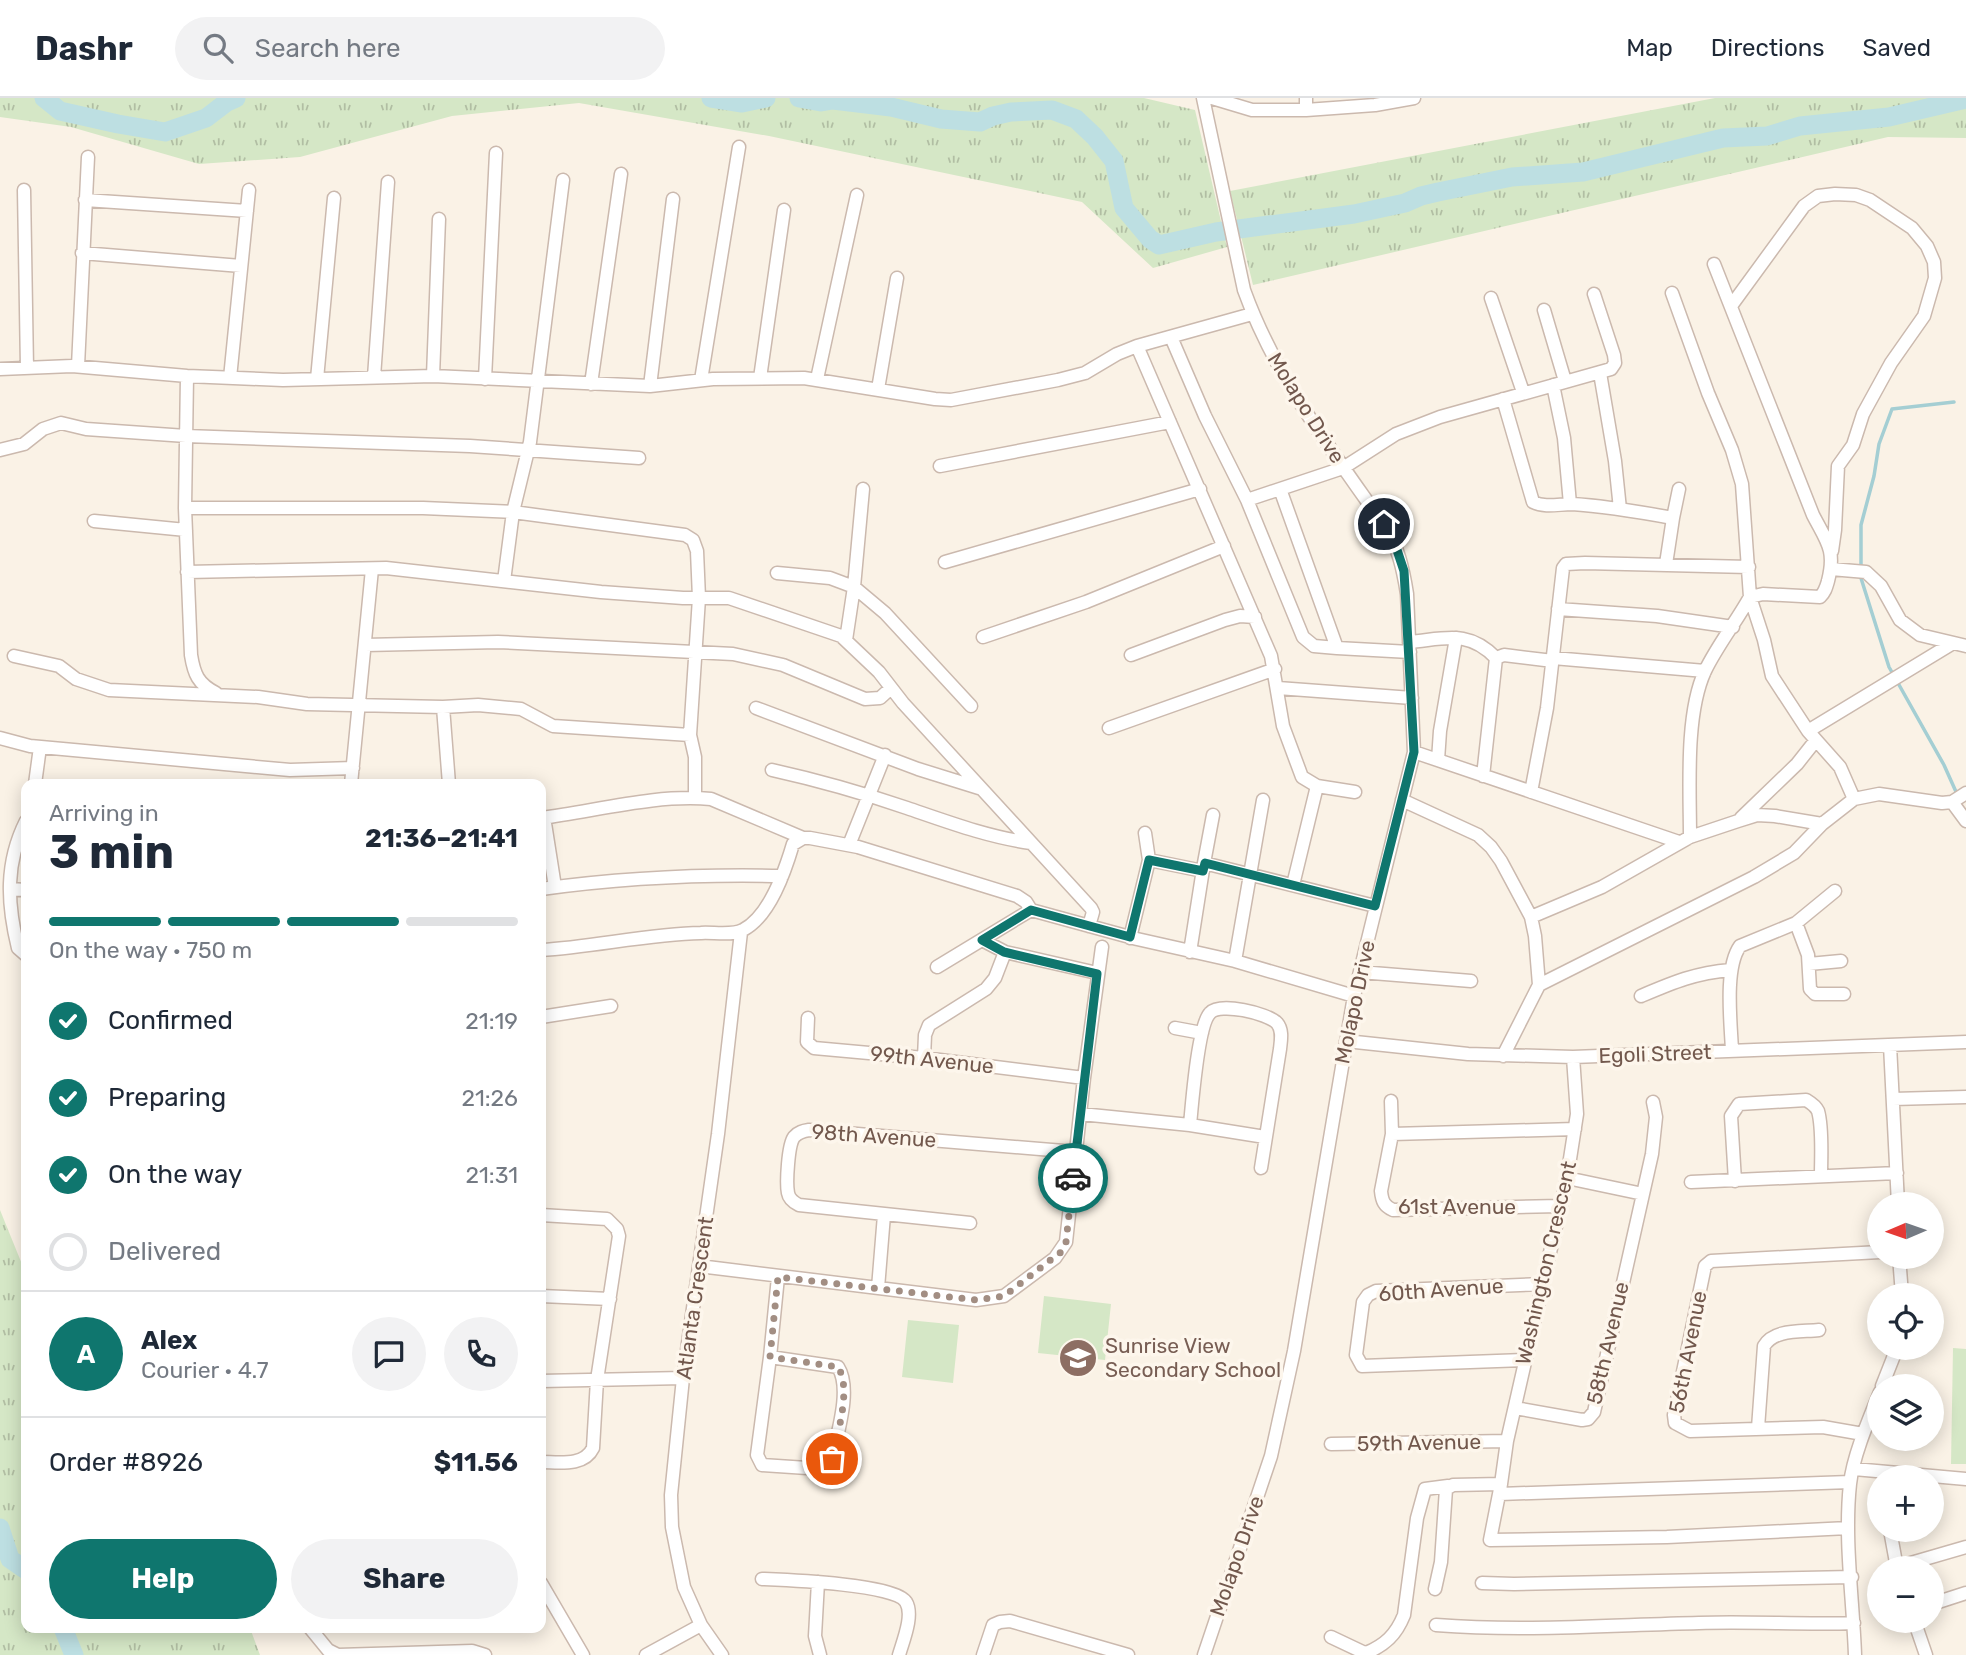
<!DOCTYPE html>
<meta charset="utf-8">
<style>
:root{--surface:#fff;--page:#f2f2f3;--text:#1f2937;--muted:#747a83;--line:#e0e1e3;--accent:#0f766e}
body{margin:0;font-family:Rubik,sans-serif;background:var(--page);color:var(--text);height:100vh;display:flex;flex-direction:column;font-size:26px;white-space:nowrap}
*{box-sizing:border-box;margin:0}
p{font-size:23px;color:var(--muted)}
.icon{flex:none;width:38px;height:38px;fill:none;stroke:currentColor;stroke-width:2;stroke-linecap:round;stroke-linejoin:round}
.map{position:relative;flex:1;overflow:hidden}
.drawer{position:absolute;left:21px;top:681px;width:525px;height:854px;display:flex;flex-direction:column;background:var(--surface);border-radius:14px;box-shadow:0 4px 18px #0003}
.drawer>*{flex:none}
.needle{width:46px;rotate:268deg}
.tools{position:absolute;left:1867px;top:1094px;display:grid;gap:14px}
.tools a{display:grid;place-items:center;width:77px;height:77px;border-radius:50%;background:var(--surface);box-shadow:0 4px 18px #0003;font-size:35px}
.pin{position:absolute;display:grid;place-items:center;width:60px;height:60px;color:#fff;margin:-30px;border:4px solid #fff;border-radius:50%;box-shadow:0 2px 7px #0007}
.courier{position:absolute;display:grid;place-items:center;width:70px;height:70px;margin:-35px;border:5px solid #0f766e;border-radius:50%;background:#fff;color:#222;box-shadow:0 2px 9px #0007}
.summary em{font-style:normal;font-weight:700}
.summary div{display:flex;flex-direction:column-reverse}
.summary{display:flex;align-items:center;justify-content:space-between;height:119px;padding:0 28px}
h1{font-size:46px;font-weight:700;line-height:52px}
.bar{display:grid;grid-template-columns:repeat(4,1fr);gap:10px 7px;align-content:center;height:84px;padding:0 28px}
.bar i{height:9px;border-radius:5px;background:var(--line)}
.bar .active{background:var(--accent)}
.bar p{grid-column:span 4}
.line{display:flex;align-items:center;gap:18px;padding:0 28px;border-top:2px solid var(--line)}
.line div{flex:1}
.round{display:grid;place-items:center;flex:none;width:74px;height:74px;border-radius:37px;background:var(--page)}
ol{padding:0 28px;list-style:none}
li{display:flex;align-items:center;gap:21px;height:77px}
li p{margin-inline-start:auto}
li .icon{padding:7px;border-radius:50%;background:var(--accent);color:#fff;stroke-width:4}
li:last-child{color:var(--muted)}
li i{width:38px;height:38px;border:4px solid var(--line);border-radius:50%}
.cta{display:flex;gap:14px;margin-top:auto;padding:14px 28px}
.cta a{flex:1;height:80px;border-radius:42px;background:var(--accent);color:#fff;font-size:28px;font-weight:700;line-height:80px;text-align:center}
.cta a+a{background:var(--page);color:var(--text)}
header{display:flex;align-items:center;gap:42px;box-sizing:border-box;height:98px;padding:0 35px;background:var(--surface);border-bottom:2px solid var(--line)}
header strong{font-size:33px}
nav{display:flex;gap:38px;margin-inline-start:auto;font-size:24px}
.search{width:490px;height:63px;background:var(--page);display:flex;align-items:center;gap:18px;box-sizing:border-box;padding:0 24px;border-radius:38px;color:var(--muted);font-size:26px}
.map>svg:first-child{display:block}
.grass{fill:url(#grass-tufts)}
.pitch{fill:#d5e7c6}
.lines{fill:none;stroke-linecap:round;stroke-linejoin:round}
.stream{stroke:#a4ced3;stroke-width:3.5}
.river{stroke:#bddfe2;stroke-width:19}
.minor-casing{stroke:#cbb9ae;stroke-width:15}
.minor{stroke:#fff;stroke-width:12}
.done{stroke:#a28e83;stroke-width:7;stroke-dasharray:0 12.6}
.route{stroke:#0f766e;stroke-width:9}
.labels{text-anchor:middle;stroke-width:7;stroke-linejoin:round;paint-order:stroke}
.street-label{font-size:21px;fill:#72584d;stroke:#fdf6ec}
.education-label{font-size:21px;fill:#785e54;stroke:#fdf6ec;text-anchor:start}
</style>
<header>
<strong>Dashr</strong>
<div class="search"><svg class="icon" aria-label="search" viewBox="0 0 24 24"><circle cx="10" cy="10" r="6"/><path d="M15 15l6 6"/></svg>Search here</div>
<nav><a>Map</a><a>Directions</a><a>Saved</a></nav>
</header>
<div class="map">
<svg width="1966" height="1557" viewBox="0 0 1966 1557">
<defs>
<pattern id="grass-tufts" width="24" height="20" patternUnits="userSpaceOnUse" patternTransform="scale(1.75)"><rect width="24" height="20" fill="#d5e7c6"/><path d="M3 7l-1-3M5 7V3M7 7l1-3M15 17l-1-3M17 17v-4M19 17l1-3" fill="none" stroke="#b1bea3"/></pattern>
</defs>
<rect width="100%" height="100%" fill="#faf2e6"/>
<path class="grass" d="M0,0h1144l51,12 32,137 -74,21 -71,-66 -313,-66 -190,-33 -127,13 -152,41 -101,7 -128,-37 -71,-10z
M1715,0h251v40l-78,-1 -635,148 -23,-94z
M0,1112l26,64v354h224l10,27h-260z"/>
<path class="pitch" d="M1044,1198l67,8 -6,56 -67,-7z
M908,1222l51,5 -6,58 -51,-6z
M1953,1250l13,1v115h-15z"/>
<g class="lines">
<path class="stream" d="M1861,470v-43l13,-49 5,-32 13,-35 62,-7
M1860,477l29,92 55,98 13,29"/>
<path class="river" d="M44,0l16,13 58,13 47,8 41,-14 21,-16 9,-4
M711,0l31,5 24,-5
M799,0l22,4 12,-2 58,7 50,12 39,3 13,-6 18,-4 41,-2 24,9 19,18 19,24 10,47 26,31 9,6 57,-13 138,-18 51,-11 16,-7 17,-4 74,-15 71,-5 140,-34 44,-2 33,-10 89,-9 77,-18
M0,1430l10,31 16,11
M63,1530l11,27"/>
<defs>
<path id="minor" d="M1203,0l41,192c31,86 87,160 140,235 14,21 19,43 23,69l7,158 -60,244 -60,355 -23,105 -67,199
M1212,0l40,12h54
M1306,0v12l69,-5 39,-7
M24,92l3,178
M85,102l162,11
M82,155l159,13
M1672,195l36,100 24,57 10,34 8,113 14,43 8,36 36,55 32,36 14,32
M1491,200l32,94
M1731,208l73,-100 14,-10 17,-2 21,1 14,5 42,28 15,18 7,16 1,16 -11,38 -33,47 -28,51 -10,31 -15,21 -3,64 -3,21
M1544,212l21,71
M1171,239l34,79 42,84 96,-32 53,-34 44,-17 171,-48 4,-6 -1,-8 -20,-61
M1137,248l134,310 12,70 19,51 15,9
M78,268l10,-209
M0,271l72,-3 115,10 96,4 150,-4 217,10 63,-7 91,-1 131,21 16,1 107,-20 27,-7 32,-19 20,-8 115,-32
M1600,275l15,88 5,48
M187,278l-2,132 6,147c3,19 7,29 25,38
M433,278l6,-157
M374,279l14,-195
M230,280l19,-188
M760,280l24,-168
M317,281l17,-181
M485,281l11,-226
M817,281l40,-184
M701,282l38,-233
M591,286l30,-210
M1553,287l11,53 6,66
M650,288l23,-187
M878,291l19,-111
M1503,301l30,103c12,6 26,2 39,2 34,2 68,8 101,14l-7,46
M0,352l24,-6 19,-15 18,-6 25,6 100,7 284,10 169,12
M940,368l230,-44
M1280,391l57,159 73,4
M1247,402l56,137 11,9 23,2
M185,410h238l90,4 172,23 8,5 4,11 2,47 -9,137 5,22v40
M1673,420l6,-29
M94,423l92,9
M945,464l255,-73
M1831,471l35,3 15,14 19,34 20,15 46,11
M187,474l199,-4 215,24 82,6h46l112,38 38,36 24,31 188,205 2,4 -4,14
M777,475l53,5 24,9 31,26 86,93
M504,483l9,-69 17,-70 33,-262
M1558,511l99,7 76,11
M983,539l103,-35 138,-56
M846,542l8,-53 9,-98
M1409,544c36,-3 59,-13 87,16
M365,547l133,-3 235,12 50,11 82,34 15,-1 11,-10
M1131,557l94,-35 15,-4 15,1
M14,558l45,10 17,13 33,11 149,7 49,7 136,3 35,-2 43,4 32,17 137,9
M1553,560l152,13
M1278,590l134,10
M443,609l6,77
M756,610l162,61 61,19
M1109,630l166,-59
M1808,633l145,-88
M0,640l30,8 260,24 63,-2
M1414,654l265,90
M1438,662l2,-29 16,-93
M772,672c45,10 91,23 135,38 41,14 81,29 124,35
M1483,678l13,-118 8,-3 49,6
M35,686l5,-37
M351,686l21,-215
M1531,694l16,-84 16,-140 3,-4 19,-1 164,4
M1402,702l76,35 13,12 10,14 30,56 4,19 4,49
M1952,704l14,19
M544,719l11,70
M541,720c55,-7 114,-24 170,-19l92,39
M1741,720l56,-54 19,-24
M26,723c-21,42 -19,82 -8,127l8,7
M1690,739c0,-48 -5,-123 15,-166 12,-25 31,-49 45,-74l13,-3 57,3c5,-5 6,-9 8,-16 8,-31 -1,-39 -15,-66l-99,-251
M849,747l36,-90
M1149,762l54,11
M1204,765l9,-48
M1293,787l24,-99 38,6
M10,791l16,1
M541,791c80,-11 160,-15 241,-13
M1531,819l71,-30 88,-50 48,-16 19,-6 18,1 47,8
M1796,825l12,32 2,34 5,5h29
M1130,840l19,-78 -4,-27
M982,842l23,12 92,21
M541,852c53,-3 106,-16 160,-17 11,-1 32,3 42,-3 27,-14 42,-59 50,-86l10,-6h7l48,9 159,49 9,6 5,8 106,29 98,22 119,35
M1190,854l14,-89 171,43
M1235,863l28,-161
M1809,866l32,-3
M937,869l94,-57
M1360,874l111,9
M1641,898c33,-14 54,-23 90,-26
M541,919l70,-11
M808,920l-1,24 7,6 110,10 160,20
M1175,930l27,5
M1346,943l122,13 105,3 393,-15
M1890,947l8,159
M1732,953c-1,-27 -8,-83 8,-105l56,-23 39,-32
M1503,958l36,-71 215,-108 40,-24 28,-29 32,-25 25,-5 63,9 10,-1 14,-9
M924,960l1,-23 4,-10 57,-36 9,-11 10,-26
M1893,1001l73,-2
M1391,1003l1,33 -11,57c1,10 3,15 12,19l167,-4
M1081,1016l109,11 75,12
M1190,1027c2,-21 8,-100 20,-112 10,-11 57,0 67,10 6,7 4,17 3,26l-19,119
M1392,1036l183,-5
M1567,1080l76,16
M1735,1083l-4,-65 8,-12 67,-4c5,3 9,5 12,11 5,17 3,46 3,64
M1691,1084l206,-9
M541,1117l66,4 10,10 2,7 -22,144 -4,68c-9,19 -35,14 -52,14
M970,1125l-171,-18c-6,-3 -10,-6 -11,-12 -2,-10 0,-48 6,-56 4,-5 9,-6 15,-7l267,22
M1899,1158l3,39
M699,1168l277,34 28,-4 51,-38 11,-16 18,-164 18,-131
M878,1190l6,-73
M541,1198l69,3
M770,1259l68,10c14,22 -1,67 -6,92l-4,7 -6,3 -60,-4 -5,-10 13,-98 8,-80
M1524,1262l-162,6 -6,-11 7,-53 5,-7 8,-4 167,-7
M541,1283l142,-3
M1882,1288l15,-38
M1515,1310l67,12 6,-1 6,-7 58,-258 4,-37 -3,-15
M1758,1330l6,-82c10,-17 36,-14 55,-16
M1863,1336l-40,-7 -133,4 -15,-8 -1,-8 31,-149 6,-5 169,-9
M1331,1346l176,-3
M1854,1371l112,10
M1501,1386l-11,56 177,-3 181,-9
M1500,1396l350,-12
M1890,1432l7,38
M1897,1469l69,-20
M762,1481c24,1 134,5 144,23 8,13 -3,39 -7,53
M818,1484l-3,54 5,19
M541,1485l42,72
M1482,1485l32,1 338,-7
M1435,1491l6,-27 5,-73 7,-4 48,-1 6,-43 60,-263 10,-64 -4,-57
M1932,1506l34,-11
M1914,1522l12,35
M1436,1527c87,7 175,0 263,-2 51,-2 103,2 155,0
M310,1530l18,22 10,5 134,-4 13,4
M1331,1539l38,18
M1366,1555c19,-8 30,-18 38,-38l13,-97 8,-29 23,-3
M646,1557l55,-30
M722,1557l-21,-30 -17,-38 -12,-60 -1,-32 12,-117 35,-244 23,-202
M983,1557l10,-30 7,-3 10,-1 118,34
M1855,1557c-2,-56 -11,-116 -5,-171 3,-28 19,-65 30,-92"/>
</defs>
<use href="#minor" class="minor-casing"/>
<use href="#minor" class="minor"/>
</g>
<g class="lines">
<path class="done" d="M832,1361c5,-25 20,-70 6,-92l-68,-10 8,-80 198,23 28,-4 57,-44 5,-10 7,-64"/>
<path class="route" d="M1073,1080l24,-204 -93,-22 -22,-12 49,-30 99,27 19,-77 54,11 2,-8 170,43 39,-154 -10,-181 -7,-21 -13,-26"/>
</g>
<defs>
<symbol id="school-disc" viewBox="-11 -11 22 22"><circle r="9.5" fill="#8d6e63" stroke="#fdf6ec"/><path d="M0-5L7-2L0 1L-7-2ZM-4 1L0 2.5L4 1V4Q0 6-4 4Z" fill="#fff"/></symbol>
</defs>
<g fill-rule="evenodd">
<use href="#school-disc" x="1056" y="1238" width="44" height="44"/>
</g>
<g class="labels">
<g class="street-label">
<text transform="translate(1306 310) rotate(58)" y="7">Molapo Drive</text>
<text transform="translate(1355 904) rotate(-78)" y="7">Molapo Drive</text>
<text transform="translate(1655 956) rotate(-2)" y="7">Egoli Street</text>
<text transform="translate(932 962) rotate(6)" y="7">99th Avenue</text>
<text transform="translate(874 1038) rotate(4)" y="7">98th Avenue</text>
<text x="1457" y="1116">61st Avenue</text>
<text transform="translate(1546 1165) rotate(-77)" y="7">Washington Crescent</text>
<text transform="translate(1441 1192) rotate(-4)" y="7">60th Avenue</text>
<text transform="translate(695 1200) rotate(-82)" y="7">Atlanta Crescent</text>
<text transform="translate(1608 1245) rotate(-77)" y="7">58th Avenue</text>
<text transform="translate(1688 1254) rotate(-79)" y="7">56th Avenue</text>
<text transform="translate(1419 1345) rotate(-1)" y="7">59th Avenue</text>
<text transform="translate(1237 1458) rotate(-71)" y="7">Molapo Drive</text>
</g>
<g class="education-label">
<text x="1105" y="1255">Sunrise View<tspan x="1105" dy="24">Secondary School</tspan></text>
</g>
</g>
</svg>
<div class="tools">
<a><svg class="needle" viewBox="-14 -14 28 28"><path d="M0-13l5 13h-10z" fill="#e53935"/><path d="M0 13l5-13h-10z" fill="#747a83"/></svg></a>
<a><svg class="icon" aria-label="locate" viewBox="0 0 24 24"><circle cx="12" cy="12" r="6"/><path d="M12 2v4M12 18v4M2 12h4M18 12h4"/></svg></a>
<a><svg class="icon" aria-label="layers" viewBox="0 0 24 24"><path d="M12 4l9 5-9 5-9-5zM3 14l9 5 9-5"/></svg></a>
<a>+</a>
<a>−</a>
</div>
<div class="pin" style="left:832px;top:1361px;background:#ea580c"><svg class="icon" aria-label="bag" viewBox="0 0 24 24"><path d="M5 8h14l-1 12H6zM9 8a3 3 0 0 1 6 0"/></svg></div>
<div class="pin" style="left:1384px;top:426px;background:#1f2937"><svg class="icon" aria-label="home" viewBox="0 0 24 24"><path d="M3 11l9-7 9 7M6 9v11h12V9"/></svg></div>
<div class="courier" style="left:1073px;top:1080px"><svg class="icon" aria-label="car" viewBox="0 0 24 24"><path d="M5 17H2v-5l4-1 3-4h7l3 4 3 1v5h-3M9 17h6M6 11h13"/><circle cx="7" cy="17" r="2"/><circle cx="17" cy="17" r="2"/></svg></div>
<section class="drawer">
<div class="summary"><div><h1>3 min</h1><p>Arriving in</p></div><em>21:36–21:41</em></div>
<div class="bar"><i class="active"></i><i class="active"></i><i class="active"></i><i></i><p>On the way · 750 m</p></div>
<ol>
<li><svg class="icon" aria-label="check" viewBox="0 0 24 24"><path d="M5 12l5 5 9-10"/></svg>Confirmed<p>21:19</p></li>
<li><svg class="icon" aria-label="check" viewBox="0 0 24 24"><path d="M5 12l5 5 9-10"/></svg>Preparing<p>21:26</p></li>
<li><svg class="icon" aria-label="check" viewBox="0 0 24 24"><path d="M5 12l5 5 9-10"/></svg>On the way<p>21:31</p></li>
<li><i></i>Delivered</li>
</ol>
<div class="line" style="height:126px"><b class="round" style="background:var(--accent);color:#fff">A</b><div><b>Alex</b><p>Courier · 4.7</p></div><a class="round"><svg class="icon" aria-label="chat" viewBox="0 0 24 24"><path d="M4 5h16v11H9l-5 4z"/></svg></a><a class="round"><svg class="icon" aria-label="phone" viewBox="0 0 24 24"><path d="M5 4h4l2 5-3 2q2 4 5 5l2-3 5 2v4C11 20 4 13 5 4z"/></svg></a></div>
<div class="line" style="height:91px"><div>Order #8926</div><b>$11.56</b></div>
<div class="cta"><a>Help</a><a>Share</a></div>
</section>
</div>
